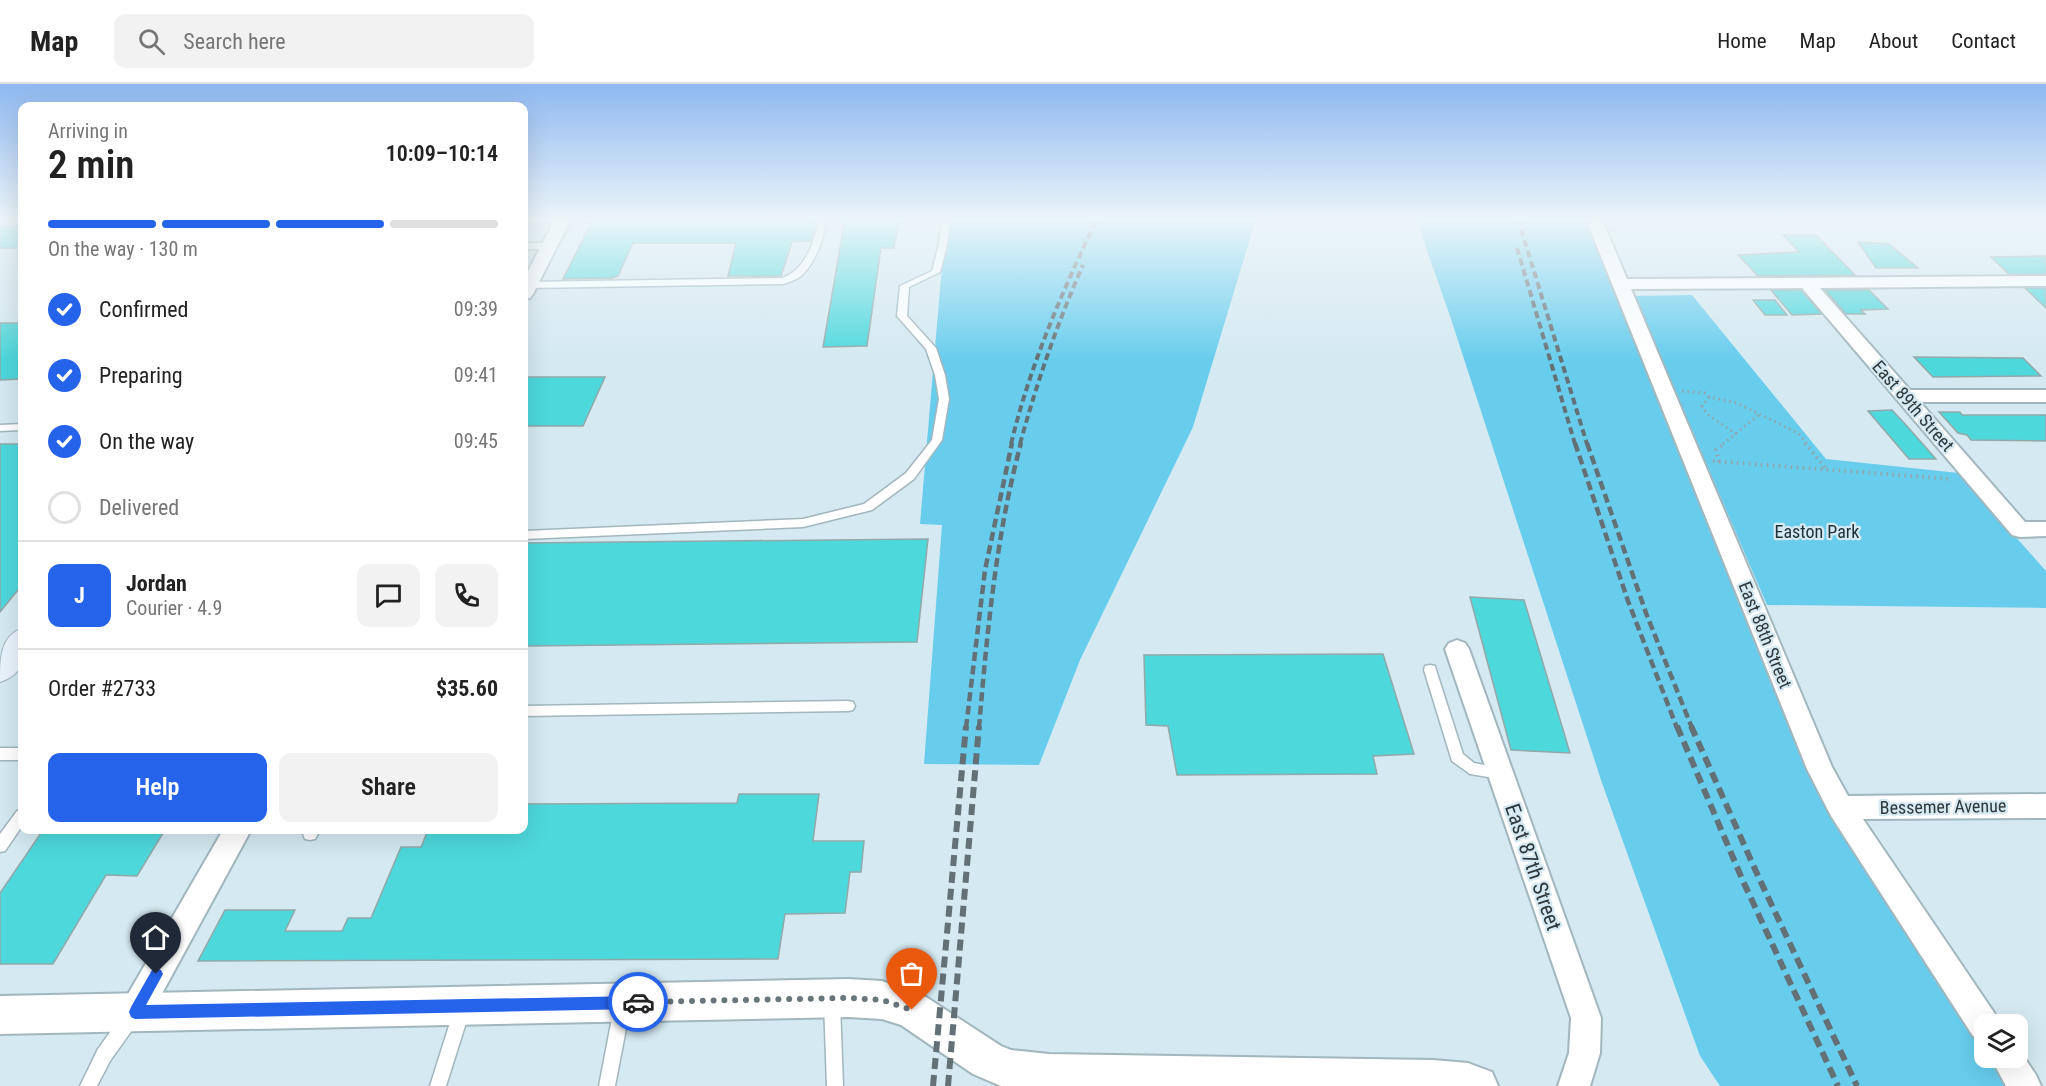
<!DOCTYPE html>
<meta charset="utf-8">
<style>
:root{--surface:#fff;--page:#f2f2f2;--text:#222;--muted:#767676;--line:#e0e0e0;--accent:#2563eb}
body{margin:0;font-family:"Roboto Condensed",sans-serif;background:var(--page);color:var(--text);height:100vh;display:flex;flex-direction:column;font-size:22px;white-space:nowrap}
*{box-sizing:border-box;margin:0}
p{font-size:20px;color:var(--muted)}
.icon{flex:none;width:33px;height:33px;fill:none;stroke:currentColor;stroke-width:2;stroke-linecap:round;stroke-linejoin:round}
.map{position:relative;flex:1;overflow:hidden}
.details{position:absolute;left:18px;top:18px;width:510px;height:732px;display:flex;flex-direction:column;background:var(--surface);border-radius:12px;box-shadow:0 6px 24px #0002}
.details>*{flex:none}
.controls{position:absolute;left:1974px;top:930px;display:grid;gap:12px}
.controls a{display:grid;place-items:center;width:54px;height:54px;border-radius:12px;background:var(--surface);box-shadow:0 6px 24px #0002;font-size:30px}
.pin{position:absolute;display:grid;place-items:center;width:51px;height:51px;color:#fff;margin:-62px -26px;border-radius:50% 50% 50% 0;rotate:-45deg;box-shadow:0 0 6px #0007}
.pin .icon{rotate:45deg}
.courier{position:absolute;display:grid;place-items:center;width:60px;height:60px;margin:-30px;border:4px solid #2563eb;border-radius:50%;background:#fff;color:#222;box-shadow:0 2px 8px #0007}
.summary em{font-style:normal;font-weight:600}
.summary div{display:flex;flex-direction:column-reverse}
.summary{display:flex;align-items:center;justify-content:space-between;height:102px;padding:0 30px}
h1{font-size:39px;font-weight:600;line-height:45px}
.bar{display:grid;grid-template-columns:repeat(4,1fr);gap:9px 6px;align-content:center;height:72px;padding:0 30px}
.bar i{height:8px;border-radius:4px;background:var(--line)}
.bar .selected{background:var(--accent)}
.bar p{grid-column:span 4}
.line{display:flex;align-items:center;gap:15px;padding:0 30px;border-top:2px solid var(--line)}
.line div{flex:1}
.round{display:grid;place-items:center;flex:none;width:63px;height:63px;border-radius:12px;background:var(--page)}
ol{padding:0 30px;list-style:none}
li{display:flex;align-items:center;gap:18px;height:66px}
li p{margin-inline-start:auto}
li .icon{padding:6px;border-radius:50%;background:var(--accent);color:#fff;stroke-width:4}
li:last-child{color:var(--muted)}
li i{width:33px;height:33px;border:3px solid var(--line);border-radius:50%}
.button{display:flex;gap:12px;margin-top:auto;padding:12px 30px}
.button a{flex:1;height:69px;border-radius:12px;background:var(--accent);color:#fff;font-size:24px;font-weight:600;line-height:69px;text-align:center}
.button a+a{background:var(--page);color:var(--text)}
header{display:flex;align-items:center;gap:36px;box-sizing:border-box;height:84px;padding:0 30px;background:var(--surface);border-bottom:2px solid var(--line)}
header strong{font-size:28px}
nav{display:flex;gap:33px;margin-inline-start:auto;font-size:21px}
.search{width:420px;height:54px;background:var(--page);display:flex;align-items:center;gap:15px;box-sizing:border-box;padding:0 21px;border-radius:12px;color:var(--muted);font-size:22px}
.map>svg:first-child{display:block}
.green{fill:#68cded}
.building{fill:#4dd8dc;stroke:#92a8a9;stroke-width:1.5}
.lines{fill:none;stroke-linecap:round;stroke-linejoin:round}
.service-casing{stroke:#a1b6bd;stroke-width:3}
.minor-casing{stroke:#a1b6bd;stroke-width:4}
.tertiary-casing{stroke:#a1b6bd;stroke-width:4}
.secondary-casing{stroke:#a1b6bd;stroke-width:2}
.path-far1{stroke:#94a4aa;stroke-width:3;stroke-dasharray:1.5 4;stroke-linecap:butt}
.path{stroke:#94a4aa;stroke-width:4;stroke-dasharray:1.5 4.5;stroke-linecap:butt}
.service{fill:#fff;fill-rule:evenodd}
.minor{fill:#fff;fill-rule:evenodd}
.tertiary{fill:#fff;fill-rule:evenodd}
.secondary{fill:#e9f3fb;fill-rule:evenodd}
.rail-far2{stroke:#637075;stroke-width:4;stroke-dasharray:7 4;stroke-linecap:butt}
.rail-far1{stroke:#637075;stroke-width:4.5;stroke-dasharray:9 4.5;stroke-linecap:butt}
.rail{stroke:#637075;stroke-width:6;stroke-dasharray:11 6;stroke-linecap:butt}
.route{fill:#2563eb}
.done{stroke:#68757a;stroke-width:6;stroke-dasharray:0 10.8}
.labels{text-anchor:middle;stroke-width:4.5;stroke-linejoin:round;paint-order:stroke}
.street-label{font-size:18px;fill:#2e373a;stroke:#d4e9f1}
.park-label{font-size:18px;fill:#1c3138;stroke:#d4e9f1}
.near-street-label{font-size:21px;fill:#2e373a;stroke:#d4e9f1}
</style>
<header>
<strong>Map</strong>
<div class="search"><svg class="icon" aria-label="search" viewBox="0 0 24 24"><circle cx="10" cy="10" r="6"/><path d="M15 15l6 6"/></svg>Search here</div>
<nav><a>Home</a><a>Map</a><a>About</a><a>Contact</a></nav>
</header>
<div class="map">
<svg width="2046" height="1002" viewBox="0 0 2046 1002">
<rect width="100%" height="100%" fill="#d4e9f1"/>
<path class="green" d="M946,135h310l-63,208 -113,233 -41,105 -115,-1 18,-239 -22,-1z
M1416,135h178l246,589 144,217v33h22l19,28h-305l-20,-30 -98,-273 -151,-464z
M1692,211l134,164 133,14 87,98v37l-279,-3 -133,-309z"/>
<path class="building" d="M593,135h223l-5,22 -19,1 -11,34h-53l8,-33h-103l-15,33 -6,2 -49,1z
M845,135h54l-5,29h-13l-14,98 -44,1z
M0,142h22v22h-22z
M1783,151h33l39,40 -97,1 -20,-21 61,-3z
M1858,158l31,2 29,24h-42z
M2046,172v18h-37l-18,-17z
M2025,204h21v20z
M1771,206h30l21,24 -30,1z
M1825,206h44l19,19 -27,1 4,4h-19z
M1753,216h22l12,15h-22z
M0,239h22v56l-22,1z
M1914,273l109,1 18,18 -108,1z
M524,293h81l-22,49h-59z
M1892,326l14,15 30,34h-27l-41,-48z
M1939,328h21l2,3h84v26l-75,-1 -4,-5 -9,-2z
M0,360h22v141l-22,27z
M928,455l-11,103 -393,4v-103z
M1470,513l54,3 46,153 -59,-3z
M1383,570l31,100 -41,2 4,18 -200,1 -9,-49 -22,-1 -2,-70z
M739,710h80l-6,47h51l-3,31h-11l-5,41 -60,1 -7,45 -580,2 27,-51h70l-10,21h57l6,-13h23l30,-71h20l7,-17h96v-26l213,-1z
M43,746h122l-28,46 -31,-1 -53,89h-53v-71z"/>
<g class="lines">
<defs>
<path id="service" d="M524,135h28l-4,3 -24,1z
M818,135h8c-1,19 -11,44 -25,57 -5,4 -12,6 -18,8l-255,4 -4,-3 4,-3 254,-4c22,-7 34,-36 36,-59z
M942,135h8l-3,25 -7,28 -31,15 -2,29 29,32 9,27 4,24 -7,41 -28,39 -42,31 -69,17 -279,12v-8l279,-12 61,-15 42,-31 26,-33 7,-41 -4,-24 -9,-26 -29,-33 3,-30 32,-15 7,-27z
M524,159h25l4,3 -4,3h-25z
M22,340v6l-22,1v-6z
M1430,581l5,1 1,4 27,84 11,9 31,6 2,4 -2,4 -5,2 -30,-5 -18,-13 -28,-91 1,-4z
M848,617l5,1 2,4 -2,4 -5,1 -324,5v-10z
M0,664h22v12h-22z
M22,725v17l-17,25 -5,1v-18l17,-23z
M305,746h15l-5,9 -5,1 -5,-1 -2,-5z
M832,911l6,2 2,6 3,83h-16l-3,-83 2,-6z
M622,916l6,2 2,6 -15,78h-16l15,-78 2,-6z
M462,918l6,2 2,6 -24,76h-16l24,-76 2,-6z
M129,928l6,2 2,6 -2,6 -25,35 -13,25h-17l18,-37 25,-35z"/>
<path id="minor" d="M555,135h16l-38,75 -3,4 -6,1v-20z
M1586,135h16l25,60 419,-3v10l-226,2 90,102h136v12h-126l105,120h21v14l-26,1 -8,-2 -210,-247 -171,1 201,478 16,29 198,-2v24l-183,1 132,195 4,10h-15v16l-11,-4 -142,-220 -24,-47z
M1457,556l8,3 4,6 132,369 -1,35 -10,33h-32l11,-33 2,-35 -126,-369 4,-6z
M223,746h28l-105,193 -11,4 -11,-4 -4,-11 4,-11z
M2018,964l18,27 5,11h-35l-15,-28h27z"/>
<path id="tertiary" d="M848,895l34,2 44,16 75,49 10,4 38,4 384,6 35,3 24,9 6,14h-497l-28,-12 -72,-49 -19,-6 -34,-2 -848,17v-38z"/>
<path id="secondary" d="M22,544c3,24 5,46 -22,54 0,-24 0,-45 22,-54z"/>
</defs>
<use href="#service" class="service-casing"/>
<use href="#minor" class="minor-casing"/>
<use href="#tertiary" class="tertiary-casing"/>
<use href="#secondary" class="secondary-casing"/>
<path class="path-far1" d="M1682,307l23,2 4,4 28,6 61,30 9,11
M1709,313l-7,9 5,8 29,20
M1723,360l37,-30"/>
<path class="path" d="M1805,359l21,26
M1713,377l238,18
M1719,378l-3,-12 9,-7"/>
<use href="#service" class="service"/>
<use href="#minor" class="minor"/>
<use href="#tertiary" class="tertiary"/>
<use href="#secondary" class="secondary"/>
<path class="rail-far2" d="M1518,135l69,225
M1517,164l58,196
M1011,360c19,-79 51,-152 86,-225
M1020,360c17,-62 37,-120 63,-179"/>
<path class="rail-far1" d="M1575,359l53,158 49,127
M1587,359l59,170 46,115
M966,644l19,-158 27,-127
M979,644c8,-95 17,-193 42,-285"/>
<path class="rail" d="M1677,642l66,155 95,205
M1691,642l68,152 98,208
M933,1002l33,-360
M948,1002l31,-360"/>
</g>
<linearGradient id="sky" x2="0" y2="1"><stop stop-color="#8eb8f0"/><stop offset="0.49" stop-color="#ecf5f9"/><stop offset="1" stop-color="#ecf5f9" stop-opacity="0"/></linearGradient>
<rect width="2046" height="276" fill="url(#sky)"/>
<path class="route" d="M156,884l5,2 2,4 -17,31 492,-9 5,2 2,4 -2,5 -5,2 -503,10 -4,-2 -2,-5 2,-5 21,-37z"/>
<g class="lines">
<path class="done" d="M638,918l210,-4 34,2 30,10"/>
</g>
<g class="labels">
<g class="street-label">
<text transform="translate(1913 322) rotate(49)" y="6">East 89th Street</text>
<text transform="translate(1765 551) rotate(68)" y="6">East 88th Street</text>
<text transform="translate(1943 723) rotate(-1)" y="6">Bessemer Avenue</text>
</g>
<g class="park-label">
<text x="1817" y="454">Easton Park</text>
</g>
<g class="near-street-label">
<text transform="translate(1533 783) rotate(71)" y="7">East 87th Street</text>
</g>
</g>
</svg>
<div class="controls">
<a><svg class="icon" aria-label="layers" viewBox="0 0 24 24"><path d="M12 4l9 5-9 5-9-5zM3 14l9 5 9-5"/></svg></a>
</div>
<div class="pin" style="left:912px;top:926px;background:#ea580c"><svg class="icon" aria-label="bag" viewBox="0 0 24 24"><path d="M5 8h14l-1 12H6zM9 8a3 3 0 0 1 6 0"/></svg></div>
<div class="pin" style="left:156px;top:890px;background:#1f2937"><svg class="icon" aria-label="home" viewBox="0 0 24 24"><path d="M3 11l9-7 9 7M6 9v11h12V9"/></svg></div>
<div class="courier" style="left:638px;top:918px"><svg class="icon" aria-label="car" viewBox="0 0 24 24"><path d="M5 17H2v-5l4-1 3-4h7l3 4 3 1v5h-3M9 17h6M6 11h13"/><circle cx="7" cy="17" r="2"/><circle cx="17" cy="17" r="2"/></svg></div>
<section class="details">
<div class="summary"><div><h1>2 min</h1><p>Arriving in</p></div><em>10:09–10:14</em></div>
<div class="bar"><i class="selected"></i><i class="selected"></i><i class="selected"></i><i></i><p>On the way · 130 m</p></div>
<ol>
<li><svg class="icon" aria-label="check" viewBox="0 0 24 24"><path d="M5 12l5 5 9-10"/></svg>Confirmed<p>09:39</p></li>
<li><svg class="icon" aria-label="check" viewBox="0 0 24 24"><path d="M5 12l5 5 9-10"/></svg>Preparing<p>09:41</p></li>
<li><svg class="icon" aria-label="check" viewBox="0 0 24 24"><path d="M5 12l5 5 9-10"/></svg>On the way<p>09:45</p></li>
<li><i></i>Delivered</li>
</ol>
<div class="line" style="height:108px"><b class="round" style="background:var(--accent);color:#fff">J</b><div><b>Jordan</b><p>Courier · 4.9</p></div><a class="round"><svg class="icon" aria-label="chat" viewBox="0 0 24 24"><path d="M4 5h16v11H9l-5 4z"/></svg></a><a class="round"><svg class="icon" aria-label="phone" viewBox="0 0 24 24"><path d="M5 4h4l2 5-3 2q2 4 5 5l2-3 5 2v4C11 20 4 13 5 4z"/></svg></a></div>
<div class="line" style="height:78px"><div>Order #2733</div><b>$35.60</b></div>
<div class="button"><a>Help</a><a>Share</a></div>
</section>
</div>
